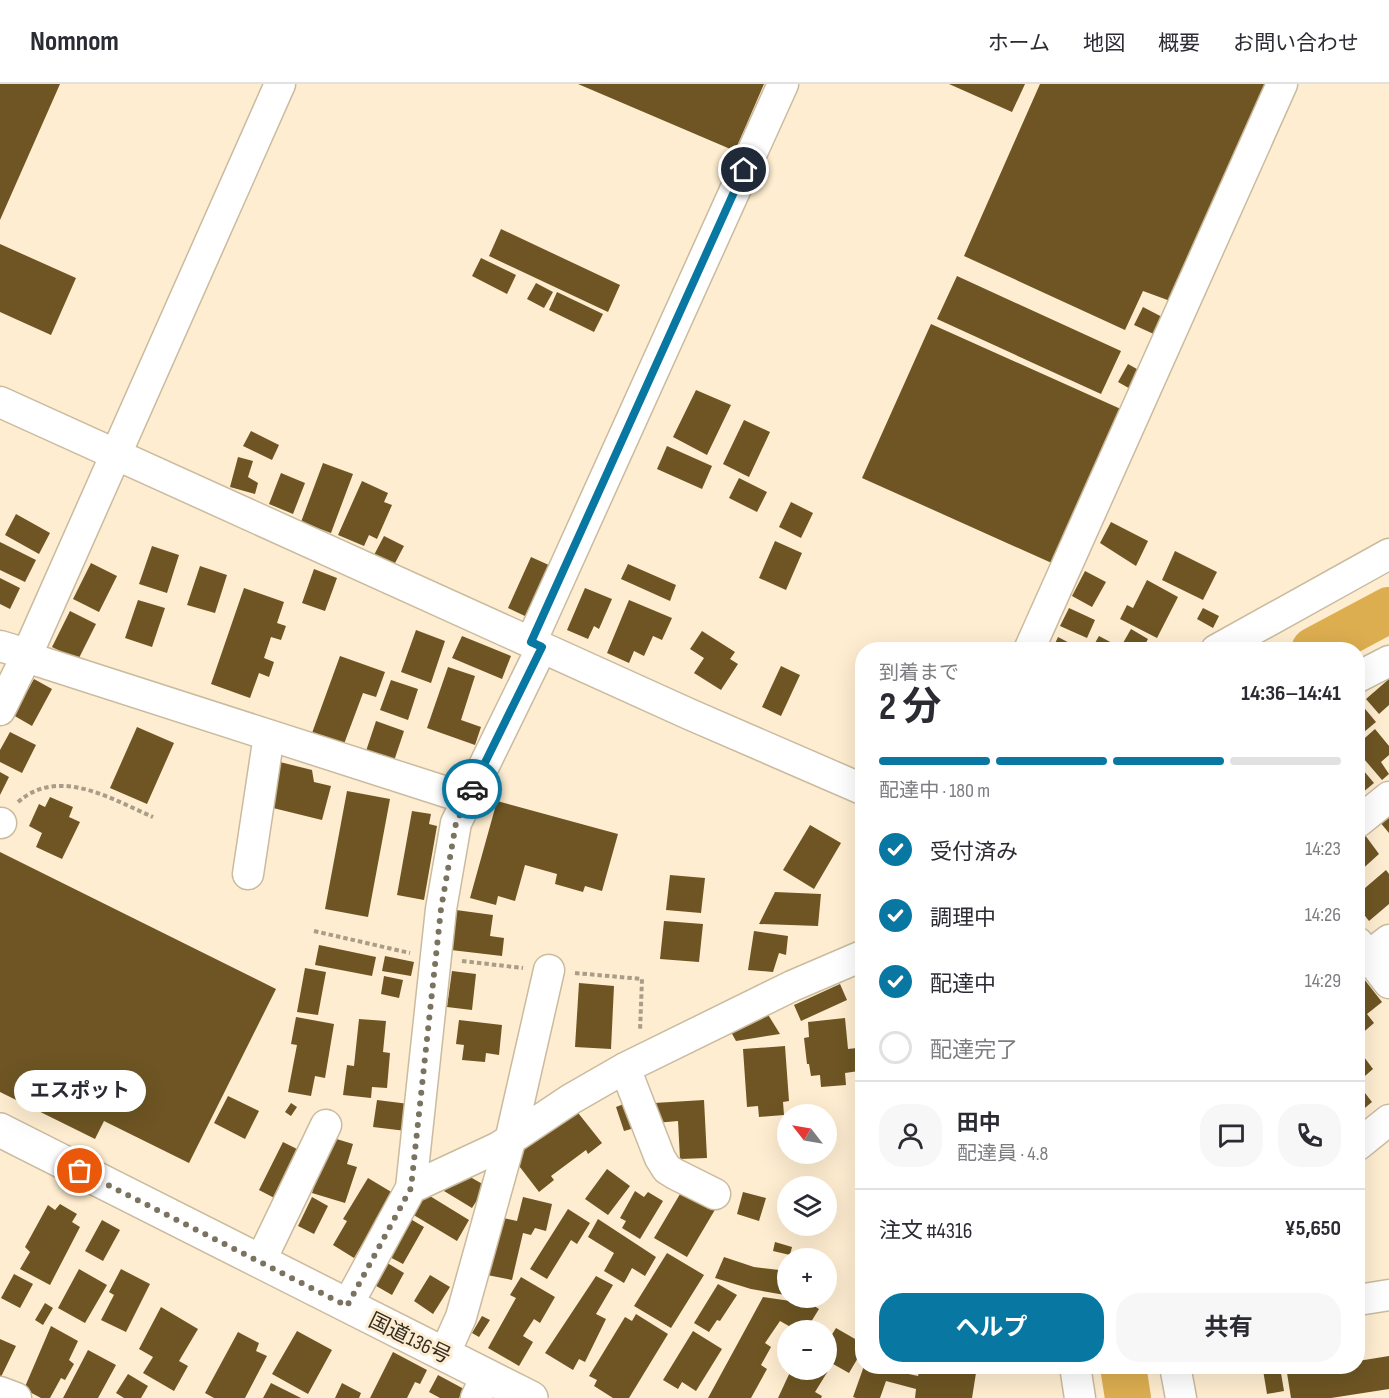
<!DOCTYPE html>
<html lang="ja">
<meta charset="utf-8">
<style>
:root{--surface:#fff;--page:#f7f7f7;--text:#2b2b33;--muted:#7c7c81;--line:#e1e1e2;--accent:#0878a2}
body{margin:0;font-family:"Sofia Sans Condensed","Noto Sans JP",sans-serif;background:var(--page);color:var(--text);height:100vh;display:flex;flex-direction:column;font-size:22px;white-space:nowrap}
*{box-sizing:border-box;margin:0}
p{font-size:20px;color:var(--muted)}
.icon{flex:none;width:33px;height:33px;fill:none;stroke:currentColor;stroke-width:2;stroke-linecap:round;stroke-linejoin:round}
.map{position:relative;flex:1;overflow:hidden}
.details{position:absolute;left:855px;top:558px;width:510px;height:732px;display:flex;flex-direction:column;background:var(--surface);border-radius:24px;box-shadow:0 6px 24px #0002}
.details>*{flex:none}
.needle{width:39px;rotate:301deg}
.controls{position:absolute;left:777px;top:1020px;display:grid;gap:12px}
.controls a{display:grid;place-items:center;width:60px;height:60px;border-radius:50%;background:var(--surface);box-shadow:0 6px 24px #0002;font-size:30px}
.pin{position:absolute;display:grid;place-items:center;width:51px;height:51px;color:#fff;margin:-26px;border:3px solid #fff;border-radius:50%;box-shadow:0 2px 6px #0007}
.courier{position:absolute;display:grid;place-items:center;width:60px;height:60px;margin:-30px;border:4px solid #0878a2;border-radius:50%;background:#fff;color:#222;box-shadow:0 2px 8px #0007}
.bubble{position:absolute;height:42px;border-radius:21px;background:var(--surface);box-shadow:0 6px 24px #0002;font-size:20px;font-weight:700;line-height:42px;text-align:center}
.headline em{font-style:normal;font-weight:700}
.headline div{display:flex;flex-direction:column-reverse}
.headline{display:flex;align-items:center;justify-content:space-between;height:102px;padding:0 24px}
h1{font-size:39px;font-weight:700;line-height:45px}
.bar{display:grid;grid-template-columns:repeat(4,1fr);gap:9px 6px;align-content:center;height:72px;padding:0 24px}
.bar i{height:8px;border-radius:4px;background:var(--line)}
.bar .current{background:var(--accent)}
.bar p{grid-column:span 4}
.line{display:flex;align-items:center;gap:15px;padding:0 24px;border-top:2px solid var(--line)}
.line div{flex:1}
.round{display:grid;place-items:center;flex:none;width:63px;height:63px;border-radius:24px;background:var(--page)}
ol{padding:0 24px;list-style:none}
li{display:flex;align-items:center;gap:18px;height:66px}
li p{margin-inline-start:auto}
li .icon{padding:6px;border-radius:50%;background:var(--accent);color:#fff;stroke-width:4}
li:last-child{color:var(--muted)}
li i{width:33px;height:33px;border:3px solid var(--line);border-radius:50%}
.action{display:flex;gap:12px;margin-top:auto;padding:12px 24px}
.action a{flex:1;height:69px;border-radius:24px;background:var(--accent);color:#fff;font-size:24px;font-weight:700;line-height:69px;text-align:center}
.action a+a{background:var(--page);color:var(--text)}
header{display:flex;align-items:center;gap:36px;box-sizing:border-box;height:84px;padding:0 30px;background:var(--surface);border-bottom:2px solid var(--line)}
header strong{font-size:28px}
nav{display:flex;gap:33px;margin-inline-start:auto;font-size:21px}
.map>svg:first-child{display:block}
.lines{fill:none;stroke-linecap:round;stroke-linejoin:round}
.river{stroke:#ddae50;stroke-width:46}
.building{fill:#6e5523}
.minor-casing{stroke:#cabb9f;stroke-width:33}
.highway-casing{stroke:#cabb9f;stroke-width:36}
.path{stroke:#aa9d88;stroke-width:4;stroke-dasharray:4.5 3;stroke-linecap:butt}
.minor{stroke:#fff;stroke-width:30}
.highway{stroke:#fff;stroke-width:33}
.done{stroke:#7b7260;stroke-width:6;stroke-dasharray:0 10.8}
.route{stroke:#0878a2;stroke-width:8}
.labels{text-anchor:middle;stroke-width:6;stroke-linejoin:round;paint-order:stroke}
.street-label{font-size:21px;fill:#352f24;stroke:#feedd0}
</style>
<header>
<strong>Nomnom</strong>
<nav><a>ホーム</a><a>地図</a><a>概要</a><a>お問い合わせ</a></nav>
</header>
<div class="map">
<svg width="1389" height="1314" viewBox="0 0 1389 1314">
<rect width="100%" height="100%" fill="#feedd0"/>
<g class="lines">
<path class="river" d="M1314,566l75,-40
M1123,1282l5,32"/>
</g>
<path class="building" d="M0,0h60l-60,136z
M578,0h186l-29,67z
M949,0h76l-13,28z
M1040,0h229l-96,218 -30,-11 -18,39 -161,-74z
M501,145l119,56 -12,27 -119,-56z
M0,160l76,34 -25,57 -51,-23z
M481,174l35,17 -9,19 -35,-18z
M957,192l164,75 -20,43 -164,-75z
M536,199l17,9 -9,16 -17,-9z
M557,208l46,22 -9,18 -45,-22z
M1143,223l23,12 -8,17 -24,-11z
M931,240l192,86 -69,154 -192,-86z
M1128,280l16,9 -10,18 -16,-9z
M696,306l35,15 -24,50 -34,-18z
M744,336l26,12 -21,45 -26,-13z
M251,347l28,14 -7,15 -29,-14z
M667,362l45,20 -10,23 -45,-20z
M238,373l15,4 -5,16 10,6 -3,11 -25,-7z
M323,379l30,11 -22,59 -30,-11z
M281,389l24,10 -12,31 -24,-10z
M739,394l28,14 -10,20 -28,-14z
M362,397l26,12 -4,9 8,3 -15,34 -8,-4 -5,11 -26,-11z
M791,418l22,11 -12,25 -22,-11z
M16,430l34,19 -11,21 -34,-19z
M1111,438l37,19 -12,25 -36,-23z
M384,452l20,10 -10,19 -20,-10z
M775,457l27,12 -16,37 -27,-12z
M0,458l36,18 -11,22 -25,-12z
M152,462l27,9 -12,38 -28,-9z
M1175,467l42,21 -14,28 -41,-20z
M531,473l20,9 -24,51 -19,-9z
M91,479l26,13 -18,36 -26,-13z
M628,480l48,21 -6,16 -49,-22z
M200,482l27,9 -12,38 -28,-8z
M314,485l23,9 -12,33 -23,-8z
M1085,487l21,11 -14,25 -20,-11z
M0,494l20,10 -10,21 -10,-5z
M1147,496l31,17 -21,41 -37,-19 7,-14 6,3z
M244,504l40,14 -7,21 9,3 -5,14 -10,-3 -7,21 10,4 -5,15 -10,-4 -9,25 -39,-14z
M585,504l27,11 -13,30 -5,-3 -6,13 -21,-9z
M138,516l27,8 -13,39 -27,-9z
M629,516l43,18 -10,22 -9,-4 -9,20 -10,-5 -5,12 -22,-10z
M1069,524l26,12 -8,18 -27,-12z
M1203,524l16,8 -6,12 -16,-9z
M70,527l26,13 -18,36 -26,-13z
M1131,545l17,10 -6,11h-23z
M416,546l29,11 -14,42 -30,-11z
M702,547l33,21 -5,7 8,5 -17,26 -27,-17 10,-15 -14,-9z
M462,552l49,20 -9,23 -50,-21z
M1099,552l15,8 -3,6h-20z
M1058,553l25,13h-31z
M340,572l45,16 -9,25 -13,-4 -19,51 -32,-11z
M781,582l19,9 -19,41 -19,-9z
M448,583l27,9 -14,44 20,7 -6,18 -48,-17z
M34,595l18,10 -20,37 -19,-11z
M1389,595v26l-10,9 -13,-15z
M391,596l27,9 -10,31 -28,-10z
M1361,620l15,18 -12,10 -6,-3v-22z
M376,637l28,10 -10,30 -28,-10z
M137,643l37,16 -27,61 -37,-16z
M1375,645l14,17v9l-8,7 8,12 -7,6 -24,-28v-8z
M10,648l26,13 -14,28 -22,-11v-12z
M280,678l32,8 2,12 17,4 -9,34 -53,-13z
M1358,680l16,19 -12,10 -4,-5z
M0,688l9,5 -9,18z
M347,707l43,8 -22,118 -43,-8z
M50,713l23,10 -4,10 11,5 -18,37 -26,-12 6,-14 -13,-7 10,-22 6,3z
M497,717l121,33 -16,57 -17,-5 -2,6 -28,-8 2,-10 -32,-9 -10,36 -17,-5 -2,9 -26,-7z
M412,727l19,3 -2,10 8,2 -13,74 -27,-5z
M1389,729v20l-10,-12z
M810,741l31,18 -27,46 -31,-19z
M1365,751l14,19 -21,19 3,7 -3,3v-42z
M0,768l276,137 -87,174 -85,-42 -9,18 -95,-47z
M1386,786l3,4v30l-20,17 -11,-14v-13z
M670,791l35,3 -4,35 -35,-3z
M775,808l46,2 -3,32 -59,-2z
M456,826l37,5 -3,21 14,2 -2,18 -51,-6z
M664,837l39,3 -4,38 -39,-3z
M754,847l34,5 -2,19 -7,-2 -6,19 -25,-2z
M319,861l57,12 -4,19 -57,-11z
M385,872l29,6 -3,14 -29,-5z
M305,884l21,4 -8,43 -21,-3z
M452,887l24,3 -4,36 -25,-3z
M384,892l19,4 -4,18 -18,-4z
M1364,895l18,23 -15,12 7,9 -15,13 -1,-52z
M579,899l35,3 -3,63 -36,-2z
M840,900l7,16 -46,21 -7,-16z
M767,929l13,21 -44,7 -5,-9z
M296,933l38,7 -9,54 -10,-2 -4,20 -23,-4 9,-47 -6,-1z
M845,934l3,31 9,-1 2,23 -14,2 1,12 -25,2 -1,-12 -9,1 -2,-12h-2l-3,-26 5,-1 -1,-15z
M359,935l27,2 -3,31 7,1 -3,35 -15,-1 -1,11 -28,-3 4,-30 7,1z
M459,936l43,5 -3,30 -13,-2 -1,9 -23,-2 2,-15 -8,-1z
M785,962l4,55 -6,1 1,13 -25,2 -1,-11 -11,1 -4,-58z
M1358,965l15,20 -15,13z
M1358,1000l14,18 -12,10 3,4 -5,4z
M228,1012l31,15 -14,28 -31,-16z
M377,1016l32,4 -3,27 -33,-4z
M704,1016l3,58 -27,1 -2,-38 -23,2 -1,-20z
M629,1018l9,25 -14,4 -8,-24z
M291,1019l6,4 -6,9 -6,-4z
M575,1025l27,34 -14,11 -2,-4 -35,26 3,4 -15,12 -26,-34z
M330,1053l23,7 -6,20 10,3 -12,36 -33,-10z
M283,1058l24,12 -25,48 -23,-12z
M607,1085l23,17 -22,29 -23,-16z
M465,1090l21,12 -14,22 -28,-17 9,-14 7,5z
M368,1094l25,15 -39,65 -21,-13 14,-24 -4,-2z
M683,1105l33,19 -29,49 -33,-19z
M635,1107l9,6 4,-5 15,9 -23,38 -18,-11 4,-7 -6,-3z
M743,1108l23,6 -7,23 -22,-7z
M425,1109l44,27 -12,21 -45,-27z
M312,1113l16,9 -14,28 -16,-8z
M523,1113l29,7 -6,27 -11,-3 -4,7 -8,-2 -11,47 -30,-6 13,-58 22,5z
M60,1120l17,10 -5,8 8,5 -30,58 -30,-16 10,-17 -5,-5 23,-42 7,5z
M568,1125l22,14 -13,21 -6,-4 -24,39 -17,-10z
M407,1133l17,10 -21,37 -17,-9z
M598,1135l58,38 -11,19 -13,-8 -8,15 -20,-12 10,-18 -26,-16z
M102,1136l18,10 -17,31 -18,-10z
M775,1158l17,5 -2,8 -17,-4z
M667,1169l37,22 -33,53 -37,-22z
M724,1173l30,10 34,4 -3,24 -34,-6 -36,-11z
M384,1177l20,12 -12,22 -21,-12z
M79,1185l28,16 -22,38 -27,-15z
M121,1185l29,15 -24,48 -25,-12 13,-25 -5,-3z
M14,1190l19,10 -13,24 -19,-10z
M430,1191l20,12 -17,27 -19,-13z
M596,1192l17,9 -17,29 10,5 -21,43 -6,-3 -6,11 -28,-17z
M521,1193l34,20 -15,26 -6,-4 -11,17 10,6 -14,24 -31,-18 28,-50 -6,-3z
M718,1200l19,11 -17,26 -3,-1 -8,12 -15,-9z
M763,1213l48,7 8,5 -13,21h-10l-16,-9 -15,22 6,4 -10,18 6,4 -16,29h-43z
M45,1219l8,5 -10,17 -8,-5z
M161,1223l37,22 -19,32 9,5 -14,25 -31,-18 10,-16 -14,-8z
M636,1230l32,20 -39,64h-16l-19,-12 3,-6 -8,-4 36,-59 7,4z
M482,1232l8,4 -11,17 -7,-4z
M51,1242l27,15 -9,19 5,4 -9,16 -4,-2 -11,20h-9l-17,-9z
M836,1244l26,15v8l-13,22 -23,-13v-16z
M297,1247l35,19 -24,44 -36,-20z
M693,1247l29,18 -26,42 -14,-9 -4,7 -15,-9z
M238,1248l21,11 -3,8 11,5 -22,42h-31l-9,-5z
M0,1255l16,7 -16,33z
M88,1266l28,15 -18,33h-35z
M393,1268l34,18 -7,14 -5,-2 -8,16h-37z
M1389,1272v33l-58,9h-40l-4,-25 37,-7h34v-5z
M864,1282h27l-1,4 28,6 3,-10h25l30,7 -4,25h-57l1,-9 -30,-8 -6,17h-24l-3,-1z
M1280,1283l4,24 -17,3 -4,-24z
M791,1286l37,1 -13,21 7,4 -1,2h-43z
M128,1290l20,12 -7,12h-17l-8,-5z
M438,1291l26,14 -5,9h-19l-11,-6z
M271,1299l30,15h-38z
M342,1299l19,10 -2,5h-24z"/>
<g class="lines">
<defs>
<path id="minor" d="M0,318l689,312 173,75
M531,558l252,-558
M0,562l27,8
M1029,566l253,-566
M1216,566l173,-96
M26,573l442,142
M1358,593l31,-16
M0,626l26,-53 254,-573
M1358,738l31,-25
M0,739h1
M248,790l21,-139
M1358,859l31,40
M1358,880l31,-24
M625,984l35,90 7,11 8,5 40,20
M1358,1061l31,-25
M411,1104l30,-279 15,-86 86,-176
M260,1178l66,-137
M1358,1216l31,-5
M347,1222l64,-118 88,-41 72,-48 54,-31 167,-82 70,-30
M444,1271l17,-38 49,-176 39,-171
M1075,1282l5,32
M1175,1282l6,32
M0,1308l16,6
M476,1314l10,-22"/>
<path id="highway" d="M0,1046l531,268"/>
</defs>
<use href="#minor" class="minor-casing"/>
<use href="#highway" class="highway-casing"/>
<path class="path" d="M18,718c41,-36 93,-3 135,15
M314,847l96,22
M462,877l61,7
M575,889l67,6 -2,52"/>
<use href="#minor" class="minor"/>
<use href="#highway" class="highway"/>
</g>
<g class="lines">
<path class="done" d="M80,1087l267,135 64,-118 30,-279 15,-86 16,-34"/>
<path class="route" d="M472,705l70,-142 -11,-5 213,-472"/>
</g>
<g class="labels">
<g class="street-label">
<text transform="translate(410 1254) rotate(26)" y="7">国道136号</text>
</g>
</g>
</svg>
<div class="controls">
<a><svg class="needle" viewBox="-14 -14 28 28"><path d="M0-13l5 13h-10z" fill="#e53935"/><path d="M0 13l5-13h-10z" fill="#7c7c81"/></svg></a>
<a><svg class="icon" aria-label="layers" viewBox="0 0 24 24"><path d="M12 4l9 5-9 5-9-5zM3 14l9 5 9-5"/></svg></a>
<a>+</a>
<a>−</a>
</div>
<div class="pin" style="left:80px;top:1087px;background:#ea580c"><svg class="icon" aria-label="bag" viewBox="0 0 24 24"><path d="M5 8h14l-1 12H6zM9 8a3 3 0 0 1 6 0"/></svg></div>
<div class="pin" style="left:744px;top:86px;background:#1f2937"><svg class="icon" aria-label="home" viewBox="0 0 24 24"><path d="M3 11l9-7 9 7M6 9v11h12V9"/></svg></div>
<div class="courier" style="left:472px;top:705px"><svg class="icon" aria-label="car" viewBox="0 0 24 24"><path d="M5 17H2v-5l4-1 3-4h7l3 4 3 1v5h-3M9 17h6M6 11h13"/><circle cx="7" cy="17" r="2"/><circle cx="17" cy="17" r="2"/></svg></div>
<div class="bubble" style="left:14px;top:986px;width:132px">エスポット</div>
<section class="details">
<div class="headline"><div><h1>2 分</h1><p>到着まで</p></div><em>14:36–14:41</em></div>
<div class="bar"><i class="current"></i><i class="current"></i><i class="current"></i><i></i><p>配達中 · 180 m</p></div>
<ol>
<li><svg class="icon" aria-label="check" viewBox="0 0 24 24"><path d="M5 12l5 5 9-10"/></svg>受付済み<p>14:23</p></li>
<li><svg class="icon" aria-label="check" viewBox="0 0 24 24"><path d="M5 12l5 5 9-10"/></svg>調理中<p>14:26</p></li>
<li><svg class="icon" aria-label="check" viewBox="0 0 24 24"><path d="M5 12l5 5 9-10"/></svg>配達中<p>14:29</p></li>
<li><i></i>配達完了</li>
</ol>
<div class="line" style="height:108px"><a class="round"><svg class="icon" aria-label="person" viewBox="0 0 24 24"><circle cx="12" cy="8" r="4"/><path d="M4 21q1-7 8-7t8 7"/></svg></a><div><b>田中</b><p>配達員 · 4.8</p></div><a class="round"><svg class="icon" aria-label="chat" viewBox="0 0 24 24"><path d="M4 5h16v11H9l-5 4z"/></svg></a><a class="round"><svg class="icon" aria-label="phone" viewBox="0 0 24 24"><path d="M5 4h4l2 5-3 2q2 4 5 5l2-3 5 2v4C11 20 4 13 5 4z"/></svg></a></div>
<div class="line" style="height:78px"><div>注文 #4316</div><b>¥5,650</b></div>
<div class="action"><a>ヘルプ</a><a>共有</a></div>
</section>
</div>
